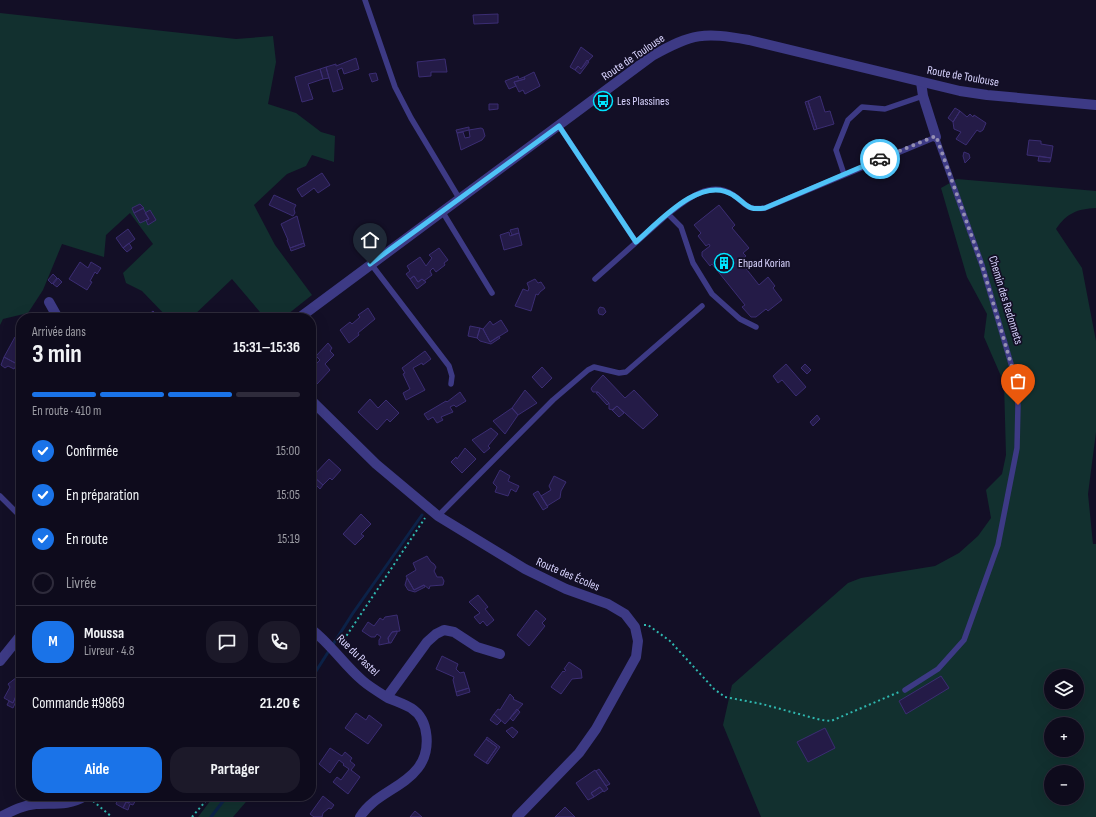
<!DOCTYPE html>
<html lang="fr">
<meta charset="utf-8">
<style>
:root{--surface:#0e0b1c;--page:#1c1929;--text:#f1f3f6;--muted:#9b9ba3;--line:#2e2b3b;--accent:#1a73e8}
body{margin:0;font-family:"Sofia Sans Condensed",sans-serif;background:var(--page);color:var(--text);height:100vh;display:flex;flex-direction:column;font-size:15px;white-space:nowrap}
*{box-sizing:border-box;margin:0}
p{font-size:13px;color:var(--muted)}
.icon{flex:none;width:22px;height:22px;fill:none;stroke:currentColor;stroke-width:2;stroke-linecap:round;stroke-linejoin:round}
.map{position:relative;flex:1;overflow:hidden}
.drawer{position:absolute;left:16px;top:313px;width:300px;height:488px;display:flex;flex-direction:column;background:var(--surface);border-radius:16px;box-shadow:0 4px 16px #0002,0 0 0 1px var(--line)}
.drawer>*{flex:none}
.controls{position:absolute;left:1044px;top:669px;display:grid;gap:8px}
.controls a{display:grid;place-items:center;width:40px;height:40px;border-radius:50%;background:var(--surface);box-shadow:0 4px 16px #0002,0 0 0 1px var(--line);font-size:20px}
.pin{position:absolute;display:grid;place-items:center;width:34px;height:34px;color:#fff;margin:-41px -17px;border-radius:50% 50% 50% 0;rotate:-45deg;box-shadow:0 0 4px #0007}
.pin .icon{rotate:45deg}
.courier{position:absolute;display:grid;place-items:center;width:40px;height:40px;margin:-20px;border:3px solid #4fc3f7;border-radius:50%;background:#fff;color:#222;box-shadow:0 1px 5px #0007}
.headline em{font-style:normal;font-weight:700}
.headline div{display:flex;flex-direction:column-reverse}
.headline{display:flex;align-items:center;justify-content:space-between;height:68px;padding:0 16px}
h1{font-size:26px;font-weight:700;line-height:30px}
.bar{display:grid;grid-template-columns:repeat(4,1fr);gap:6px 4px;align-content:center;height:48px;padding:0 16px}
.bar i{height:5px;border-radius:3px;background:var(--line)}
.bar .on{background:var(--accent)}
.bar p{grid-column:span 4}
.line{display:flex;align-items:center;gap:10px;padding:0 16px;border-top:1px solid var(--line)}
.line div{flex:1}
.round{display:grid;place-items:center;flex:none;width:42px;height:42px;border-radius:16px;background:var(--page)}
ol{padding:0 16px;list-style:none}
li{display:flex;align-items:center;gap:12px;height:44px}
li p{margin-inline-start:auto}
li .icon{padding:4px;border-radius:50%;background:var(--accent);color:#fff;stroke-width:4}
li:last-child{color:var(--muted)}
li i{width:22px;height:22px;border:2px solid var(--line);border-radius:50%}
.button{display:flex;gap:8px;margin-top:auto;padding:8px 16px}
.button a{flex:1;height:46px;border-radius:16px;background:var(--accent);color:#fff;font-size:16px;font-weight:700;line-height:46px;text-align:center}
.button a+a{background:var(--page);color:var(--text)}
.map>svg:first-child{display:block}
.green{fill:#12302f;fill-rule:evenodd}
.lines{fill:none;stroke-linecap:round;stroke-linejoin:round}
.stream{stroke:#0c2248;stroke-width:3}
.building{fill:#241b47;stroke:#3b2d73}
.path{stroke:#2fb8b0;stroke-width:2;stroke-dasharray:2 3;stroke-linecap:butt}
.service{stroke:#3d3a85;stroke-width:5.5}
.minor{stroke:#3d3a85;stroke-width:10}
.tertiary{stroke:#3d3a85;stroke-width:10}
.done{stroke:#948fb3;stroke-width:4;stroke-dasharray:0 7.2}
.route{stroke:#4fc3f7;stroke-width:5}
.labels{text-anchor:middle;stroke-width:3.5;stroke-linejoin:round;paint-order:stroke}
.street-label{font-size:12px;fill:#d9d4ff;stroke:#130f26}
.poi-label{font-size:12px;fill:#d9d4ff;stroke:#130f26;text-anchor:start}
</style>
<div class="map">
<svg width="1096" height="817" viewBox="0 0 1096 817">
<rect width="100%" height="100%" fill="#130f26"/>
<path class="green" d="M0,13l236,26 37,-3 3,26 -8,42 28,9 25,19 14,4 -1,26 -22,-7 -6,11 -19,8 -33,31 21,40 37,50 -29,23h-18l-33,-39 -41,39h-23l-26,-27 -16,-8 -3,-10 30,-29 -23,-31 -24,22 -2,22 -42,-13 -19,46 -15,23 -25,6 -3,6z
M957,179l139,12v17c-19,1 -29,5 -40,21l26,39 14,73v91l-8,62 5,50h3v273h-335l-38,-92 9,-40 116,-102 13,-5 74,-12 24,-13 19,-17 13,-18 -5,-28 16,-16 4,-19 -2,-72 -20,-46 3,-23 -20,-37 -26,-89zM1051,676h26v26h-26zM1051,724h26v26h-26zM1051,772h26v26h-26z
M214,796h37l-18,21h-35z"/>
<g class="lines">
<path class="stream" d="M311,679l42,-66 69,-98
M211,817l16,-21"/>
</g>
<path class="building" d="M498,14v9l-24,1 -1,-9z
M581,47l12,9 -12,13 -3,-3 -3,4 -5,-3z
M356,58l3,11 -15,5 -2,-6 -5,2 6,19 -10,3 -7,-25 10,-3v2z
M445,59l2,13h-16v4l-12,1 -2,-15z
M587,60l2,2 -9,12 -5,-4 3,-4 3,3z
M326,67l3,11 -6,1 -3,-10z
M320,69l3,10 -15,5 5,15 -11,3 -7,-25z
M534,72l6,14 -15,8 -2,-4 -4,2 -5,-10 11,-3 -1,-2z
M376,73l2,7 -6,2 -3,-8z
M518,76l1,3 5,-2 1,2 -11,3 2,4 -7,3 -4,-8z
M820,96l5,16 5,-1 4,13 -17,5 -9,-28z
M808,101l9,28 -3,1 -9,-28z
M489,104h9v5l-9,1z
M955,108l5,3 -7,11 -5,-4z
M960,111l7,6 3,-3 3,3 1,-2 12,8 -3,7 -3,2 -3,-2 -11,15 -10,-6 5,-7 -7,-3 -1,-7z
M469,127v3l-12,3 -1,-3z
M481,128l2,1 2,7 -3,4 -21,10 -4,-17 6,-1 2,6 5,-1 -1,-7z
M1029,140l12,1v3l12,2 -2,12 -24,-3z
M964,152l5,2 1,4 -5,5 -2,-7z
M1039,156l12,2 -1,4 -12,-1z
M322,173l8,12 -12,8 -4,-5 -12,9 -5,-8z
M274,195l22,10 -2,4 1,4 -2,3 -24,-11z
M140,204l4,4 -10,5 -2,-5z
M719,205l16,20 -3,3 17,20 -6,5 3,3 -6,5 19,24 9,-8 7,9 -2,2 9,12 -14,11 -2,-2 -10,8h-5l-9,-10 3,-2 -33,-41 -2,2 -8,-10v-4l8,-6 -1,-2 -3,2 -8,-10 3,-3 -7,-8z
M143,208l6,11 -9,4 -6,-10z
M150,210l6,10 -8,5 -2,-5 3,-1 -4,-6z
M297,216l7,27 -14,5 -3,-8h1l-7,-16z
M518,228l1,5 -7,2 -2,-5z
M128,229l7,10 -12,9 -7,-10z
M509,232l1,4 9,-3 3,12 -18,5 -4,-15z
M129,243l3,5 -5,4 -4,-4z
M304,243l1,3 -14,5 -1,-3z
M439,248l9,12 -4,3 1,2 -9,7 -3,-4 -3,3 2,4 -8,6 -2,-2 -4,3 -4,-6 -4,3 -4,-5 4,-3 -3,-5 13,-9 6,9 6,-8 -3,-3z
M80,262l8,6 3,-6 10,6 -4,6 -2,-2 -5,9 2,1 -5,8 -18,-11z
M53,274l4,4 -5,6 -4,-4z
M414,276l4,6 4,-3 4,3 -9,7 -7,-10z
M58,278l4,4 -5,5 -4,-3z
M535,279l3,4 3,-1 4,6 -5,4 -2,3 -2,-1 -5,17 -16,-5 8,-17 5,2 1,-3 -2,-5z
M600,307l4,1 2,4 -3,3 -4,-1 -1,-4z
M368,308l7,11 -17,14 1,2 -10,8 -9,-13 10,-8 2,2 8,-7 -2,-2z
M153,311l7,7h-11l-2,-2z
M501,320l7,11 -18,11 -7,-13 7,-8 3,4z
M470,326l10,2 -3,10 -9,-2z
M480,328l3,1 7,13 9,-6 1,2 -9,6 -11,-3 -3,-3z
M15,337l6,3v31l-6,-4 2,-3 -13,-7z
M328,343l4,5 -2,3 4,4 -9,9 5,6 -13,14 -6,-6v-13l3,-3 2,2 4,-4 -4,-4z
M425,351l6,8 -8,6 -1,-2 -9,5 12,22 -19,10 -3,-7 7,-4 -7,-15 2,-1 -3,-5z
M4,357l13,7 -3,5 -6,-3 -3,2 -4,-3z
M786,364l20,23 -10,9 -14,-16 -4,3 -5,-7z
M805,364l6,6 -4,4 -6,-6z
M542,367l10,11 -10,10 -10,-11z
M603,375l22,23 9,-8 24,25 -15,14 -26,-23 -4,4 -4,-1v-6l-11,-11h-5l-2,-3 1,-2z
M525,390l12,13 -19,12 -6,-7z
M460,392l6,9 -10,6 -2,-2 -4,2 3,5 -12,5 2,3 -6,3 -4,-6 -5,3 -4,-6 22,-13 1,1z
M598,392l11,11 -2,2 -11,-12z
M370,399l8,9 8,-8 13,13 -9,9 -3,-3 -10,11 -19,-18z
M617,406l7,7 -5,4 -7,-7z
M512,408l6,7 -13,19 -12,-13z
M817,415l3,4 -7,7 -3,-4z
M491,428l7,6 -10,12 2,2 -6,5 -12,-13z
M465,448l11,11 -14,14 -11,-11 5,-5 1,2z
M329,459l12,11 -9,10 -2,-2 -7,7 -10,-9z
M500,470l10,6 -2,5 11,5 -3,6 -5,-3 -3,7 -13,-4 2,-5 -4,-4z
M313,476l10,9 -3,4 -9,-9z
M554,476l12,6 -5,9 -1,7 -13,8 -6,-10 10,-6 -2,-4z
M538,491l10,16 -5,3 -10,-16z
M361,514l10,10 -10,10 3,2 -9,9 -12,-11z
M427,556l4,6 3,2 2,3 -2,4 3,6h5l2,4 -1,4 -13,1 -1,3 -5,-4 -10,5 -8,-14 10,-6 -3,-7z
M407,578l7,12 10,-5 1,2 -10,5 -7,-2 -3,-5z
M478,595l10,12 -3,2 9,11 -7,6 -4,-5 -3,3 -6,-7 6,-4 -11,-11z
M536,610l10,9 -4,4 3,3 -16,20 -12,-11z
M397,615l3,16 -8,1 -4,6 1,5 -10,2v-5l2,-3 -4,-3 -2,3h-4l-9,-6 6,-9 6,4 6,-8 3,2 2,-3z
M397,631v2l-6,10h-2l-1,-5 4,-6z
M442,656l16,8 -2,5 4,4 4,-1 5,16 -13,4 -3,-12 1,-3 -18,-8z
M569,662l12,8 1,8 -10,1 -11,15 -10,-7 12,-16 1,1 2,-2 -2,-1z
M21,674v19l-5,3 -3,7 -9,-5 6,-11 -2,-3z
M941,676l8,12 -43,26 -7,-13z
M469,688l1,4 -13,4 -1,-4z
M510,694l4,4 -1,1 10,5 -18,20 -11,-10 4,-5 2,1z
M16,696l2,1 -5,11 -6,-3 2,-4 4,2z
M517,709l3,3 -7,9 -3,-3z
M356,713l10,7 3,-5 13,10 -14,19 -23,-16z
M494,714l7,7 -4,4 -7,-5z
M512,727l6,5 -5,6 -7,-7z
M825,728l10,20 -27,14 -11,-20z
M487,737l13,10 -12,17 -2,-1 11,-16 -11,-8z
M486,739l11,8 -11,16 -12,-8z
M330,748l12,8 3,-4 7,6 -2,3 5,4 -4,5 9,7 -12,17 -15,-12 4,-5 4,3 8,-11 -6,-4 1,-1 -5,-4 -9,13 -11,-9z
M599,769l11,15 -4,2 -10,-15z
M595,770l13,19 -4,3 -4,-5 -9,6 3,4 -6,3 -12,-17z
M600,787l3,4 -9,6 -3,-4z
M119,796h14l-4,7 -3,-1 -3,6 -7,-4z
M132,796l5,2 -4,7 -3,-1 -2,6 -5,-2 3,-6 3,1z
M323,796l11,9 -3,4 -2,-1 -6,5 -1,4h-8l-4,-3z
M565,807l10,10h-20z
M415,811l7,6h-12z"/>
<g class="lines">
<path class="path" d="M644,625h4l22,16 44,48 11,8 37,7 59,16 10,1 68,-29
M341,644l84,-126
M311,654l4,-8
M93,801l19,16
M192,817l18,-21"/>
<path class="service" d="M365,0l30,87 16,31 48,80
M559,126l77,116
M844,174l-8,-24 12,-30 14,-13 23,2 38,-13
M442,211l50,82
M668,214c18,-14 41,-34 64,-20 14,9 14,17 33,14l171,-71 46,128 32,109 4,31 -1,43 -19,97 -34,95 -26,29 -33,21
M371,264l78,102 3,10 -1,8
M595,279l73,-65 13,13 12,36 19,31 28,25 16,8
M0,496l21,21
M438,516l115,-116 35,-30 6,-3 25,6 7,-1 76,-66"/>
<path class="minor" d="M921,82l2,14 13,41
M49,302l9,16
M311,400l65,64 62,52 87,53 41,20 42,15 17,10 10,13 3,14 -2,16 -40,72 -17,24 -62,64
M311,629c20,15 33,36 52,52 7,6 17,12 25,17 8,3 16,6 23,10 19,12 20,43 7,60 -15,20 -45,27 -58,49
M387,697l40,-55 9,-8 8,-4 10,2 23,15 23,7
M0,817c12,-6 23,-12 36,-13 18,-1 33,2 49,-8"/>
<path class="tertiary" d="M299,318l353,-262c41,-23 51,-24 97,-16l211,51 27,4 109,10
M0,661l21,-26"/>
</g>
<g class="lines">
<path class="done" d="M880,159l56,-23 46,129 32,109 4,31"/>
<path class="route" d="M370,264l189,-138 77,116c22,-19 65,-68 97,-47 13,8 13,16 32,13l115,-49"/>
</g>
<defs>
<symbol id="bus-ring" viewBox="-11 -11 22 22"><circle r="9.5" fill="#130f26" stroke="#00e5ff" stroke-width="1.5"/><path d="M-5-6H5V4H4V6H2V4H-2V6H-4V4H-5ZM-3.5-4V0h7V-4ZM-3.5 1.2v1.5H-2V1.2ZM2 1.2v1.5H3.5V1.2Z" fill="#00e5ff"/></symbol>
<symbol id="building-ring" viewBox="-11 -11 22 22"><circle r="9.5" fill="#130f26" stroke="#00e5ff" stroke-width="1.5"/><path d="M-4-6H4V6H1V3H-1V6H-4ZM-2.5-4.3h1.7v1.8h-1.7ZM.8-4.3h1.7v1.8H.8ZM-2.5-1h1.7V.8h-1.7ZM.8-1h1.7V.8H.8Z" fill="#00e5ff"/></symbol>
</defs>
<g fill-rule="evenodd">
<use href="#bus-ring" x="592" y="90" width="22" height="22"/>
<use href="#building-ring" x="713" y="252" width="22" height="22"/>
</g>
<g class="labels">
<g class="street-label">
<text transform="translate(633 57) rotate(-34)" y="4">Route de Toulouse</text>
<text transform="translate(963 76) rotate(10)" y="4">Route de Toulouse</text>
<text transform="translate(1006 300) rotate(73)" y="4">Chemin des Redonnets</text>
<text transform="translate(568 574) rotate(23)" y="4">Route des Écoles</text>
<text transform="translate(358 655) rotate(44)" y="4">Rue du Pastel</text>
</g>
<g class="poi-label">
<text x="617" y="105">Les Plassines</text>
<text x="738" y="267">Ehpad Korian</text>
</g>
</g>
</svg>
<div class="controls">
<a><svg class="icon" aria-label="layers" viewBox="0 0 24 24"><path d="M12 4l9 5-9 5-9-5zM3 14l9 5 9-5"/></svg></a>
<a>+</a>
<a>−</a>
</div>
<div class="pin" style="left:1018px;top:405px;background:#ea580c"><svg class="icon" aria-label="bag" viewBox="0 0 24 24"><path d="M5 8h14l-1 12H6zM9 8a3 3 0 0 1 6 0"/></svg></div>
<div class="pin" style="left:370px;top:264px;background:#1f2937"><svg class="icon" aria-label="home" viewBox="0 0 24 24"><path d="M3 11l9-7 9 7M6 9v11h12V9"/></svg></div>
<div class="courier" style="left:880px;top:159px"><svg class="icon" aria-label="car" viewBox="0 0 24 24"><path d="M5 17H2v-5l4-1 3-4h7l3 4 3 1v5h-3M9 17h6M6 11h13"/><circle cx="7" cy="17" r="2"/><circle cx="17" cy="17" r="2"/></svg></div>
<section class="drawer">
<div class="headline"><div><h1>3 min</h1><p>Arrivée dans</p></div><em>15:31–15:36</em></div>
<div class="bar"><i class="on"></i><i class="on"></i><i class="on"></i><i></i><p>En route · 410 m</p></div>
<ol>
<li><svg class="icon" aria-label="check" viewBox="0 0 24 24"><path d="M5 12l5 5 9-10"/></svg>Confirmée<p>15:00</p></li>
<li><svg class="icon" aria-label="check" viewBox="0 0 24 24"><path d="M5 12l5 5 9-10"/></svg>En préparation<p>15:05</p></li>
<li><svg class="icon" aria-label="check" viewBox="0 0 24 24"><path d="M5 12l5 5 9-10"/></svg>En route<p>15:19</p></li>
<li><i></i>Livrée</li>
</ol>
<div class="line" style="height:72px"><b class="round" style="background:var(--accent);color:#fff">M</b><div><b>Moussa</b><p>Livreur · 4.8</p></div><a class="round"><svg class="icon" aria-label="chat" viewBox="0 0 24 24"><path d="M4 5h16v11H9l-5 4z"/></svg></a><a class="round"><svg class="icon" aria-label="phone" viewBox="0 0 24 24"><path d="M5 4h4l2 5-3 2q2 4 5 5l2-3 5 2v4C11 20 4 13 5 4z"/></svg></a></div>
<div class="line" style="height:52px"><div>Commande #9869</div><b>21.20 €</b></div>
<div class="button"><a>Aide</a><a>Partager</a></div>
</section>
</div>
